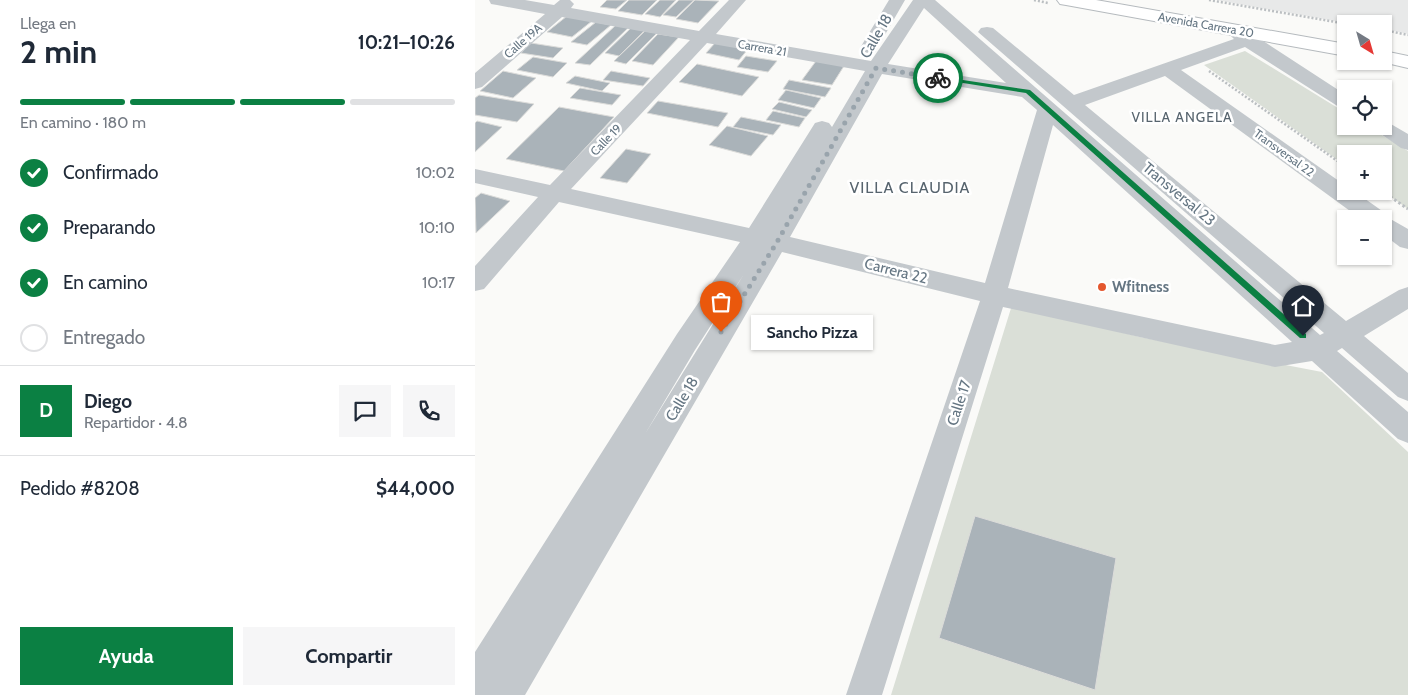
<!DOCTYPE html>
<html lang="es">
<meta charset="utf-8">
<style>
:root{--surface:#fff;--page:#f6f6f7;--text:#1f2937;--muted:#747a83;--line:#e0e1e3;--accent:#0b8043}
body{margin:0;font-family:Cabin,sans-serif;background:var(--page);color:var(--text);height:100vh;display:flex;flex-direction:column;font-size:19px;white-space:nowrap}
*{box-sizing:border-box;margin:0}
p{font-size:16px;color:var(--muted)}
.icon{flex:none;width:28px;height:28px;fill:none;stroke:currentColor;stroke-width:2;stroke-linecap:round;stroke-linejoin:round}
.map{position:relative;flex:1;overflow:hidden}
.sheet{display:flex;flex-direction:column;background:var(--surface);width:475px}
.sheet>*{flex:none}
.needle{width:32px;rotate:143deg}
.fabs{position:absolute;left:862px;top:15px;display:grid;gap:10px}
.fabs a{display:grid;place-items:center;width:55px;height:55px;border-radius:0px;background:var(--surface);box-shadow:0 1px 4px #0004;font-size:25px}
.pin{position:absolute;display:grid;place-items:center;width:42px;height:42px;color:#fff;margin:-51px -21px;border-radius:50% 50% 50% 0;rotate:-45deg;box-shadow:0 0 5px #0007}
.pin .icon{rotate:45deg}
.courier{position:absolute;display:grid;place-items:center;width:50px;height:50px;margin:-25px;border:4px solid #0b8043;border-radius:50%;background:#fff;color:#222;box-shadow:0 1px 6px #0007}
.bubble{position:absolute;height:35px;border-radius:0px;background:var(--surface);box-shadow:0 1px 4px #0004;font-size:16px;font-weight:700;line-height:35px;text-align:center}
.overview em{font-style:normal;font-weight:700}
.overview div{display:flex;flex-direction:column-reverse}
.overview{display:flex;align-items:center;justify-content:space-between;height:85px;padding:0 20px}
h1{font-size:32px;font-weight:700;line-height:38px}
.bar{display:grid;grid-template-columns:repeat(4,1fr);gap:8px 5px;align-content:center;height:60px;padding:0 20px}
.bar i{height:6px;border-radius:4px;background:var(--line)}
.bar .current{background:var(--accent)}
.bar p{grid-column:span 4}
.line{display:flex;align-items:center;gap:12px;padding:0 20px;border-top:1px solid var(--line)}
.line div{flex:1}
.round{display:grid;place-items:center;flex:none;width:52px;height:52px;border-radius:0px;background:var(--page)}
ol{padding:0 20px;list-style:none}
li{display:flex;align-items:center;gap:15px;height:55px}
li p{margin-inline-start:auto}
li .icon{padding:5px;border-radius:50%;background:var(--accent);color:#fff;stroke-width:4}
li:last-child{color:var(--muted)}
li i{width:28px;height:28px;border:2px solid var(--line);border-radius:50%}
.primary-button{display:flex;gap:10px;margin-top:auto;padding:10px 20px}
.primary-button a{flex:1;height:58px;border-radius:0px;background:var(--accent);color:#fff;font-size:20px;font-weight:700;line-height:58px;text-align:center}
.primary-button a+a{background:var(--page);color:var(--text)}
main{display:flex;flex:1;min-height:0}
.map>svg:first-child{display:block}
.built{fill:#e8e9e9}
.green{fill:#dadfd7}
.building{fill:#aab3b9;stroke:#dcdcda}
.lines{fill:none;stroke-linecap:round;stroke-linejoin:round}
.major-casing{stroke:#b5babe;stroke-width:2}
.path-far1{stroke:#bbbfc2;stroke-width:2.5;stroke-dasharray:2 2;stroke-linecap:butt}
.path{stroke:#bbbfc2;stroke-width:3;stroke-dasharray:2.5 2.5;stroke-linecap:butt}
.minor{fill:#c3c8cc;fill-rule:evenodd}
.major{fill:#fff;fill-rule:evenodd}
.route{fill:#0b8043}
.done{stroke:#99a4ac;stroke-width:5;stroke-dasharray:0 9}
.poi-dot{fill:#e4572e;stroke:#fff;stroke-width:2}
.labels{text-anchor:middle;stroke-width:5;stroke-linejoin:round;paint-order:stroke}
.far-street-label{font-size:12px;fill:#657683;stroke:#fff}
.far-neighbourhood-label{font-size:14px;letter-spacing:1px;fill:#57646e;stroke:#fff}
.street-label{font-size:15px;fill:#657683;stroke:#fff}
.poi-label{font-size:15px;font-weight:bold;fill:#657683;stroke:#fff;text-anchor:start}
.neighbourhood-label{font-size:16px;letter-spacing:1px;fill:#57646e;stroke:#fff}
</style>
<main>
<section class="sheet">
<div class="overview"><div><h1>2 min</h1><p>Llega en</p></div><em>10:21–10:26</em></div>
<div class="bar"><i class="current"></i><i class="current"></i><i class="current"></i><i></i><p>En camino · 180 m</p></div>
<ol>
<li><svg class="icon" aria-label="check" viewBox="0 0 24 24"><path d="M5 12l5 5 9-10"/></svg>Confirmado<p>10:02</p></li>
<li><svg class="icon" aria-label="check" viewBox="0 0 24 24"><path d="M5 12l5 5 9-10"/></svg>Preparando<p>10:10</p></li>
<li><svg class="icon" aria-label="check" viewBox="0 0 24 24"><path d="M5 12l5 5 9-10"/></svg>En camino<p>10:17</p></li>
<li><i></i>Entregado</li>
</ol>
<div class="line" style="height:90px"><b class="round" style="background:var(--accent);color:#fff">D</b><div><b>Diego</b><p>Repartidor · 4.8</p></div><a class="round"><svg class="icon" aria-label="chat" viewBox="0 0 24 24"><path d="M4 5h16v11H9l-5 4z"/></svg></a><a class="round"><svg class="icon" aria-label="phone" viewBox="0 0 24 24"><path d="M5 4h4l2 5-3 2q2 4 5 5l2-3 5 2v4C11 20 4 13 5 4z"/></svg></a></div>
<div class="line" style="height:65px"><div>Pedido #8208</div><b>$44,000</b></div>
<div class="primary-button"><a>Ayuda</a><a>Compartir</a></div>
</section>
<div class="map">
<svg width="933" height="695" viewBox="0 0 933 695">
<rect width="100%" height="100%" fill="#fafaf8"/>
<path class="built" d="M741,0h192v34l-24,-5v-5h-32z"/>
<path class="green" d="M770,51l101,62v13h21l41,25v58l-25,-18 1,-37h-38v12l-142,-101z
M537,305l128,32 182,35 86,80v243h-517z"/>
<path class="building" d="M132,0h20l-11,9 -16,-2z
M154,0h28l-15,15 -24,-4z
M185,0h16l-16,17 -15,-3z
M204,0h15l-18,17 -13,-2z
M220,0l24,1 -21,22 -22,-4z
M92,16l25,5 -20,16 -25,-5z
M121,22l15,3 -24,20 -16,-3z
M141,25l13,2 -39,38 -15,-2z
M156,28l14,2 -26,26 -14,-3z
M170,31l12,2 -31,31 -12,-3z
M183,34l21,3 -26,28 -21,-4z
M56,43l32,5 -10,10 -32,-5z
M240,43l33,6 -9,11 -33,-7z
M271,56l31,5 -9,11 -31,-5z
M58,57l34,6 -14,14 -36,-7z
M341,61l28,5 -12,19 -30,-5z
M222,64l62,13 -17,19 -63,-14z
M28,71l33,7 -23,20 -33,-7z
M136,71l39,7 -7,8 -40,-6z
M100,76l35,7 -8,8 -36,-8z
M314,80l42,8 -6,9 -42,-8z
M105,88l41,7 -9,10 -42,-7z
M311,90l35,8 -7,10 -36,-8z
M4,95l55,9 -17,18 -42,-7v-17z
M183,101l70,12 -10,14 -71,-14z
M304,102l33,8 -6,7 -34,-8z
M84,107l55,10 -50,54 -58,-12z
M298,111l32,7 -6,9 -33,-7z
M266,117l40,8 -8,10 -40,-8z
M2,121l25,6 -27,25v-29z
M252,126l41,10 -17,20 -42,-11z
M151,149l25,5 -24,29 -27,-5z
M6,193l29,8 -34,32 -1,-35z
M500,516l141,42 -21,132 -156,-52z"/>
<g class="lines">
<defs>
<path id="major" d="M582,0h39l250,44v12l-280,-51 -6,-1z
M909,51l24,5v12l-30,-7h6z"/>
</defs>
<use href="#major" class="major-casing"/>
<path class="path-far1" d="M559,0l14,3
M734,0l138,24
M909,30l24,5
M734,71l137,96"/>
<path class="path" d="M907,191l26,18"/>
<path class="minor" d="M14,0h36l29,5 6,-5h10l4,4 -3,4 128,23 30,-31h17l-30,34 155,27 42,-61h22l385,335 4,-2 -346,-301 3,-4 6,-1 6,1 81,67 160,-56 -9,-9 3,-4 6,-1 6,1 106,69v14l-7,-2 -94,-60 -64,23 165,116v5h8l31,22 2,4 21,12v20l-8,-2 -16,-12v-16h-23l-196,-143 -80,29 261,216 53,-31 9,-3v22l-44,27 44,37v28l-10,-4 -56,-49 -5,3 71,61v31l-10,-4 -86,-78 -37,6 -272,-60 -121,388h-36l134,-394 -198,-49 -257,443h-50v-43l202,-318 63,-92 -181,-40 -75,87 -9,2v-25l63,-69 -63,-14v-14l75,16 140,-145 -128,-23 -80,70 -7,2v-16l70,-59 -48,-9 -6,-1zM449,8l82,75 -118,-19zM232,43l158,28 -33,56 -3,-4 -7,-2 -7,2 -66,105 -178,-39zM407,74l140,23 15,13 -52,173 -195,-46zM578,125l239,217 -17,3 -267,-57zM269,274l-99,160 50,-84z
M414,0h16l-30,52 -6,1 -6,-1 -3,-4z
M909,120l24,14v16l-7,-2 -26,-18 -3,-4h12z"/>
<use href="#major" class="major"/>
</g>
<path class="route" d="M461,76l94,14 276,244v4h-6l-274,-245 -88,-14z"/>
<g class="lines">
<path class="done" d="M246,332l56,-90 99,-174 62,10"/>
</g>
<circle class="poi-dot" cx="627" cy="287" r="5"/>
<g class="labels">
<g class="far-street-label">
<text transform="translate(731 25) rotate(10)" y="4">Avenida Carrera 20</text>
<text transform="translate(48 41) rotate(-41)" y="4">Calle 19A</text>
<text transform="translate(287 48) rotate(10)" y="4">Carrera 21</text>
<text transform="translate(131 140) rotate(-46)" y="4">Calle 19</text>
<text transform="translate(809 153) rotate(36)" y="4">Transversal 22</text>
</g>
<g class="far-neighbourhood-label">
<text x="707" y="122">VILLA ANGELA</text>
</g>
<g class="street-label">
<text transform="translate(401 36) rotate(-60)" y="5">Calle 18</text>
<text transform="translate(704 194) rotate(40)" y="5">Transversal 23</text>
<text transform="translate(421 271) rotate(14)" y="5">Carrera 22</text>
<text transform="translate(207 399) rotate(-59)" y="5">Calle 18</text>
<text transform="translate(484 403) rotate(-72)" y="5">Calle 17</text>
</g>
<g class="poi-label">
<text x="637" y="292">Wfitness</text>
</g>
<g class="neighbourhood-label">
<text x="435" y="193">VILLA CLAUDIA</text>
</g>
</g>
</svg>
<div class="fabs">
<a><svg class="needle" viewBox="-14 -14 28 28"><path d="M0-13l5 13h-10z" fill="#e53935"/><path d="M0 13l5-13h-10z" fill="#747a83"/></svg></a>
<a><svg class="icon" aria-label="locate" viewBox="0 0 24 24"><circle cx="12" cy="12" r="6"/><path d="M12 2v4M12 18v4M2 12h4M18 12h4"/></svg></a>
<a>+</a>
<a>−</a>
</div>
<div class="pin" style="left:246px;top:332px;background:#ea580c"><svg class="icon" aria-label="bag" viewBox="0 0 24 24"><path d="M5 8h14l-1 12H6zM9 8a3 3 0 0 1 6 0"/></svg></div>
<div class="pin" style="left:828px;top:336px;background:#1f2937"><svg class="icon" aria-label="home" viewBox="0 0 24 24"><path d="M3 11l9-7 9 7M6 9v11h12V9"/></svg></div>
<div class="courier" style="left:463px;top:78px"><svg class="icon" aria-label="bike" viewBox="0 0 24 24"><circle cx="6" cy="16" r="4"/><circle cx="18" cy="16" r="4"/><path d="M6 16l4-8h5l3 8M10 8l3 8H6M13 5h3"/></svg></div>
<div class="bubble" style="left:276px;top:315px;width:122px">Sancho Pizza</div>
</div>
</main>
